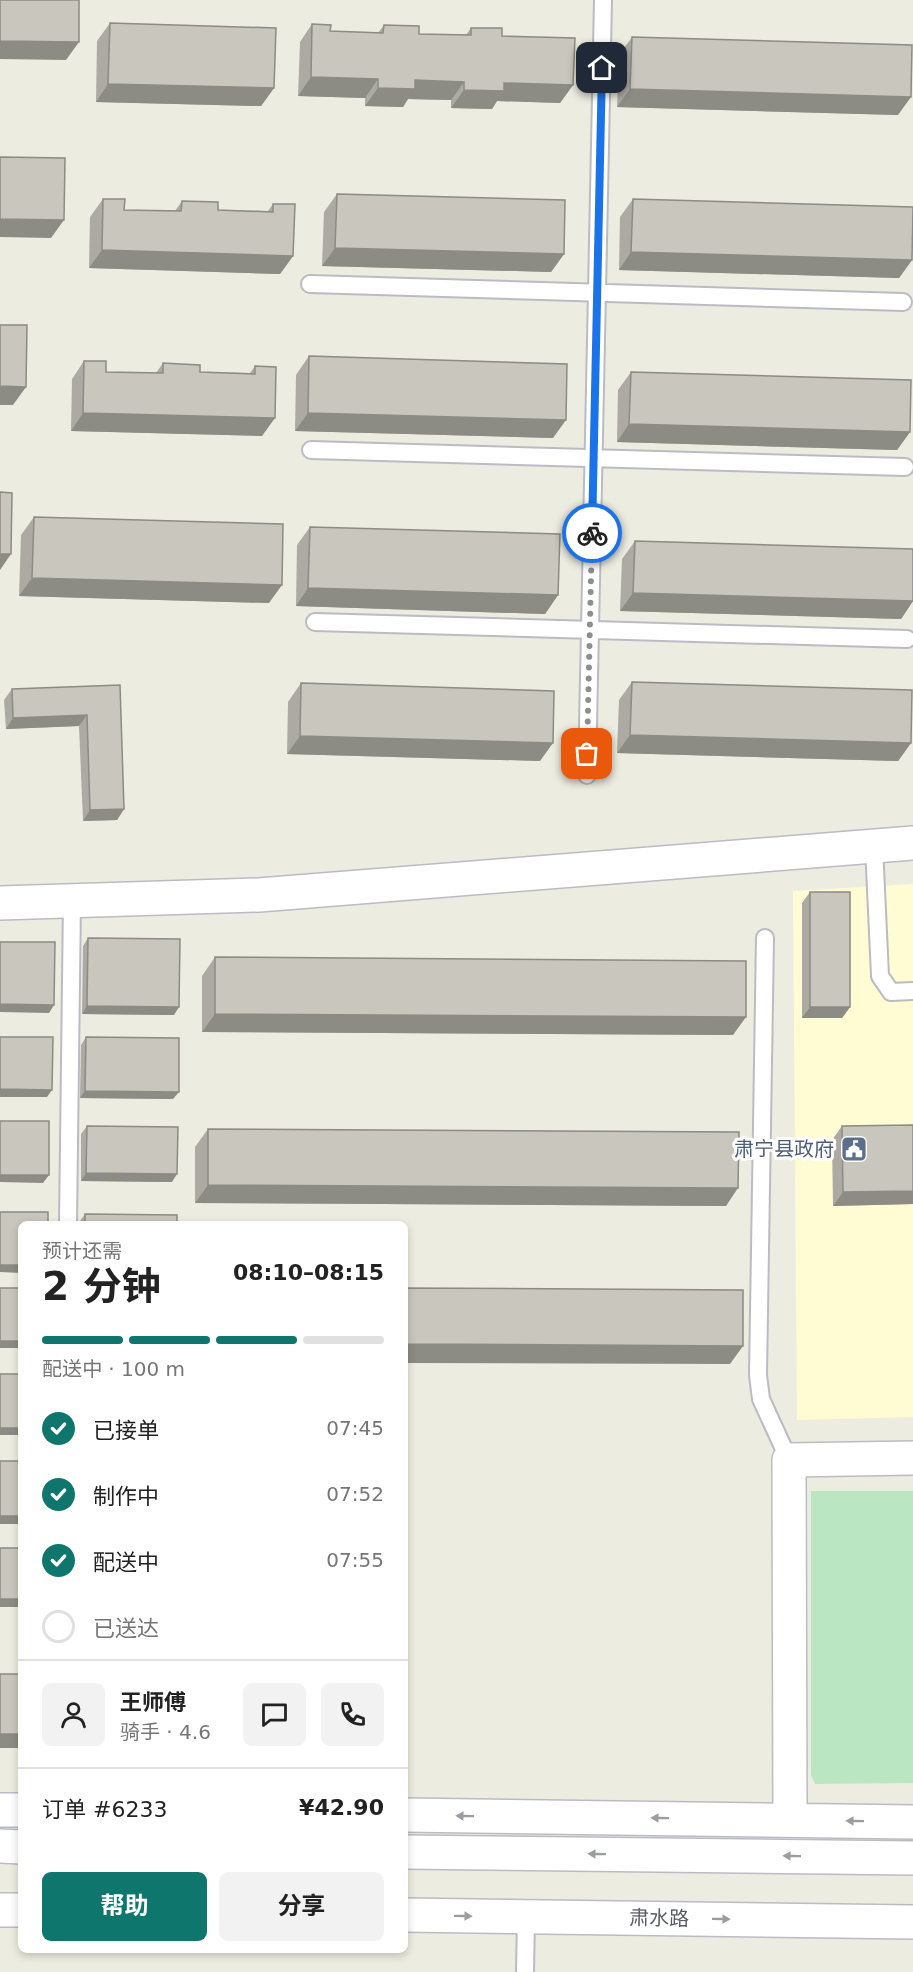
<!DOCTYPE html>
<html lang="zh">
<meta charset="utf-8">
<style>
:root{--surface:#fff;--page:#f2f2f2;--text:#222;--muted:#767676;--line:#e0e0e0;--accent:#0f766e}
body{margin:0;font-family:"DejaVu Sans","Noto Sans SC",sans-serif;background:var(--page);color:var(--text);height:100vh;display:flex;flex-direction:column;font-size:22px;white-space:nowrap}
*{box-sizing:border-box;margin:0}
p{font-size:20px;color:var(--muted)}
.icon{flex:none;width:33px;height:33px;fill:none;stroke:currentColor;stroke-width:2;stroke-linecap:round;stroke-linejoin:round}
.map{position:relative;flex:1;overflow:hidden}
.details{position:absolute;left:18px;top:1221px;width:390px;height:732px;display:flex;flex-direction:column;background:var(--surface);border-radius:9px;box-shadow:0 3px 9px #0003}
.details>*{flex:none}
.pin{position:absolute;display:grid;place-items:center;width:51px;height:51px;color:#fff;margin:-26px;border-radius:12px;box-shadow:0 3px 9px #0006}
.courier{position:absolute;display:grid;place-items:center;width:60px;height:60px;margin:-30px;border:4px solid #1a73e8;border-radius:50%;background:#fff;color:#222;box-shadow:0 2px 8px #0007}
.headline em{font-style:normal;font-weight:700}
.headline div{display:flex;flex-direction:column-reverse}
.headline{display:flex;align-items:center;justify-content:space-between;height:102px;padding:0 24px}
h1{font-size:39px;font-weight:700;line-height:45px}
.bar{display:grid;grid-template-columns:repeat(4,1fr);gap:9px 6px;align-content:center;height:72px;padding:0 24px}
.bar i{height:8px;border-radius:4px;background:var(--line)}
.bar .on{background:var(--accent)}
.bar p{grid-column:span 4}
.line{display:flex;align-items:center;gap:15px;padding:0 24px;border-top:2px solid var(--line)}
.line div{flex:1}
.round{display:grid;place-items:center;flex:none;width:63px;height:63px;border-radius:9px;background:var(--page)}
ol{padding:0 24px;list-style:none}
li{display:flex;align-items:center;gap:18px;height:66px}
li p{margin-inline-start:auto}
li .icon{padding:6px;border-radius:50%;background:var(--accent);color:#fff;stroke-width:4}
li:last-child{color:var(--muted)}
li i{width:33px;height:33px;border:3px solid var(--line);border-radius:50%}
.cta{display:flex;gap:12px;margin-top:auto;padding:12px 24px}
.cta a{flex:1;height:69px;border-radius:9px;background:var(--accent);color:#fff;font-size:24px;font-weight:700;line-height:69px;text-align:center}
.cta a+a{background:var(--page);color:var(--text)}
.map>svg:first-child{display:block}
.commercial{fill:#fffcd3}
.green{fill:#bae7c1}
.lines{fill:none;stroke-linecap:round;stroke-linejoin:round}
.service-casing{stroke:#bbbcc3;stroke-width:20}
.minor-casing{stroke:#bbbcc3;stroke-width:36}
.tertiary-casing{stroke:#bbbcc3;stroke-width:36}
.service{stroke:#fff;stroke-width:16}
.minor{stroke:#fff;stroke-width:33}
.tertiary{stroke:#fff;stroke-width:33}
.wall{fill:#acaaa3}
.shaded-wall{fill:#8c8b84}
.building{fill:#c8c6bd;stroke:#8c8b84;stroke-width:1.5}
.oneway{fill:#9b9da1}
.done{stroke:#8d8e8e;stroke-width:6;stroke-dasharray:0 10.8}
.route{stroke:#1a73e8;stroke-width:8}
.labels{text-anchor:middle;stroke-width:6;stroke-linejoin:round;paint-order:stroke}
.service-label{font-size:20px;fill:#4e5e75;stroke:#fff;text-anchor:end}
.street-label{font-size:20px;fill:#595c62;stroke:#fff}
</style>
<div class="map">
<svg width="913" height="1972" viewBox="0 0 913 1972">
<rect width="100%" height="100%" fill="#edece0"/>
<path class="commercial" d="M913,884v533l-116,3 -4,-529z"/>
<path class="green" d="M811,1491h102v292l-98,1 -4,-9z"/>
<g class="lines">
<defs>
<path id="service" d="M310,284l593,18
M311,450l594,17
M315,622l592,17
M587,775l16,-775
M874,846l6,130 11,16 22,-1
M765,938l-7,437 3,24 28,61
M68,1224l4,-323
M525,1972l1,-55"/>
<path id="minor" d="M0,1810h21
M405,1815l508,7
M790,1820l-1,-360 124,-2"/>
<path id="tertiary" d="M0,903l259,-8 654,-52
M0,1846l21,1
M405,1852l508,6
M0,1910h21
M405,1915l508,7"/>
</defs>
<use href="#service" class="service-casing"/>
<use href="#minor" class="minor-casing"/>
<use href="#tertiary" class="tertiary-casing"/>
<use href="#service" class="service"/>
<use href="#minor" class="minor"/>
<use href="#tertiary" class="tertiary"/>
</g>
<path class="wall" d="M110,23l164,65 -13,18 -165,-4 1,-61z
M312,24l18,7 48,2 6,-8 35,9 47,1 5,-7 31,8 71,49 -13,18 -63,-2 -5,8 -41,-1v-8l-43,-1 -5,8 -38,-1v-8l-67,-2 2,-54z
M632,37l266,78 -281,-8 2,-52z
M337,194l227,60 -13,18 -229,-6 2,-54z
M103,199l21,11 51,1 7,-10 36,9 50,1 5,-7 20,52 -13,18 -191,-6 1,-51z
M633,199l279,61 -13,18 -280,-8 1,-53z
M309,356l244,82 -258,-7 1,-56z
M84,361l22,11 50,1 7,-10 37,9 50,1 5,-7 7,70 -191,-5 1,-52z
M631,372l279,60 -13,18 -280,-8 1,-52z
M34,517l235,86 -250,-7 2,-61z
M310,527l248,68 -13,19 -249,-8 1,-61z
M635,541l278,8v52l-12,18 -281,-8 2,-52z
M632,682l279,61 -13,18 -281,-8 2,-53z
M301,683l239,78 -253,-7 1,-52z
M120,685l4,124 -7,11 -34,1 -4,-95 -73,3 -2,-29 8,-11z
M810,892l40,115 -8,11h-40v-115z
M88,938l86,77 -92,-1 1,-68z
M215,957l518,78 -531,-3v-56z
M86,1037l87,62 -93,-1 1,-53z
M913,1125v79l-80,2 -1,-66 10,-14z
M87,1126l85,56 -91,-1v-47z
M208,1129l518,77 -531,-3v-56z
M85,1214l92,10h-97v-3z"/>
<path class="shaded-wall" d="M0,41l79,1 -13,18 -66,-1z
M311,77l67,2 -13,19 -67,-2z
M415,80l49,2 -13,18 -43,-1 -5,8 -38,-1 13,-18z
M504,83l69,2 -13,18 -63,-2 -5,8 -41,-1 13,-18z
M108,84l166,4 -13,18 -165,-4z
M630,89l281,8 -13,18 -281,-8z
M0,219l64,1 -13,18 -51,-1z
M335,248l229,6 -13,18 -229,-6z
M102,250l191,6 -13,18 -191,-6z
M631,252l281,8 -13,18 -280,-8z
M0,386l26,1 -13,18h-13z
M83,413l192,5 -13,18 -191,-5z
M308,413l258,7 -13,18 -258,-7z
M629,424l281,8 -13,18 -280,-8z
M0,554h11l-11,16z
M32,578l250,7 -13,18 -250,-7z
M308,588l250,7 -13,19 -249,-8z
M633,593l280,8 -12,18 -281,-8z
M87,715l-8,11 -73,3 7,-11z
M630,735l281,8 -13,18 -281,-8z
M300,736l253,7 -13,18 -253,-7z
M124,809l-7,11 -34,1 7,-11z
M0,1004l54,1 -5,8 -49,-1z
M87,1006l92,1 -5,8 -92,-1z
M810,1007h40l-8,11h-40z
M215,1014l531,3 -13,18 -531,-3z
M0,1089l52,1 -5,7h-47z
M85,1091l94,1 -6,7 -93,-1z
M86,1173l91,1 -5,8 -91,-1z
M0,1175h49l-6,8 -43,-1z
M208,1185l530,3 -12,18 -531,-3z
M913,1191v13l-80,2 10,-14z
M0,1265h21v8l-21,-1z
M0,1341h21v7h-21z
M405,1344l338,2 -13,18 -325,-1z
M0,1428h21v7h-21z
M0,1516h21v8h-21z
M0,1599h21v8h-21z
M0,1734h21v14h-21z"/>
<path class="building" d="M0,0h79v42l-79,-1z
M110,23l166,5 -2,60 -166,-4z
M312,24l19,1 -1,6 53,2 1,-8 35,1v8l52,1v-7h31v8l73,2 -2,47 -69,-2v8l-40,-1v-8l-49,-2v9l-37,-1v-9l-67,-2z
M632,37l280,8 -1,52 -281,-8z
M0,157l65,1 -1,62 -64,-1z
M337,194l228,6 -1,54 -229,-6z
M103,199h22l-1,11 57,1 1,-10 36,1v8l55,2v-8h22l-2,52 -191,-6z
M633,199l280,8 -1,53 -281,-8z
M0,325h27l-1,62 -26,-1z
M309,356l258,8 -1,56 -258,-7z
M84,361h22v11l57,1v-10l37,2v7l55,2v-8l21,1 -1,51 -192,-5z
M631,372l280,8 -1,52 -281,-8z
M0,492l12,1 -1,61h-11z
M34,517l249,7 -1,61 -250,-7z
M310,527l250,7 -2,61 -250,-7z
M635,541l278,8v52l-280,-8z
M632,682l280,8 -1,53 -281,-8z
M301,683l253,8 -1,52 -253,-7z
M120,685l4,124 -34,1 -3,-95 -74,3 -1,-29z
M810,892h40v115h-40z
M88,938l92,1 -1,68 -92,-1z
M0,942h55l-1,63 -54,-1z
M215,957l531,4v56l-531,-3z
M0,1037h53l-1,53 -52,-1z
M86,1037l93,1v54l-94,-1z
M0,1121h49v54h-49z
M913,1125v66l-70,1 -1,-66z
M87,1126l91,1 -1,47 -91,-1z
M208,1129l531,3 -1,56 -530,-3z
M0,1212h48v12h-27v41h-21z
M85,1214l92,1v9h-92z
M0,1288h21v53h-21z
M405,1288l338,2v56l-338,-2z
M0,1374h21v54h-21z
M0,1461h21v55h-21z
M0,1548h21v51h-21z
M0,1674h21v60h-21z"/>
<defs><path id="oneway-solid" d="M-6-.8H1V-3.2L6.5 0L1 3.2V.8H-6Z" transform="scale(1.5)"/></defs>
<g class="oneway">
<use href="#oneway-solid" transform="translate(465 1816) rotate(-179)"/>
<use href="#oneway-solid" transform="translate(660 1818) rotate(-179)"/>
<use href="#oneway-solid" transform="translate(855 1821) rotate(-179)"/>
<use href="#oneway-solid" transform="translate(597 1854) rotate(-179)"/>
<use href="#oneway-solid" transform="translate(792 1856) rotate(-179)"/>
<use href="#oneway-solid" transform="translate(463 1916) rotate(1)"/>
<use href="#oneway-solid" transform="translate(721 1919) rotate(1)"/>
</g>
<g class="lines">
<path class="done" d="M587,754l5,-221"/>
<path class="route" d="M592,533l10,-465"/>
</g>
<defs>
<symbol id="civic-square" viewBox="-11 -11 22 22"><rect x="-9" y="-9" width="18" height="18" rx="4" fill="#5c6f8a" stroke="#fff"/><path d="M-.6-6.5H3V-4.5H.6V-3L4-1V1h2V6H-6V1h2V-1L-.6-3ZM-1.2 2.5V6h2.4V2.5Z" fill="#fff"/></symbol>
</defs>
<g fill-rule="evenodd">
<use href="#civic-square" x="839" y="1134" width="30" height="30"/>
</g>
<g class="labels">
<g class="service-label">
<text x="834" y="1156">肃宁县政府</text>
</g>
<g class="street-label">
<text transform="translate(659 1918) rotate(1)" y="7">肃水路</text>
</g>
</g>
</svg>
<div class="pin" style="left:587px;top:754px;background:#ea580c"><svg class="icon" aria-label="bag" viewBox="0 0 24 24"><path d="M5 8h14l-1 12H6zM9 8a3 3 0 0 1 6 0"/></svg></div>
<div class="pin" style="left:602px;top:68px;background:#1f2937"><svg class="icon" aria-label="home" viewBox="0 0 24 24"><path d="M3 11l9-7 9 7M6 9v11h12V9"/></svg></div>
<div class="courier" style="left:592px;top:533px"><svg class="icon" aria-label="bike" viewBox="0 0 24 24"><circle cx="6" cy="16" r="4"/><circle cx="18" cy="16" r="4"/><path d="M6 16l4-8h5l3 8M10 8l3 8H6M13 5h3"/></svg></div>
<section class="details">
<div class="headline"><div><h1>2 分钟</h1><p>预计还需</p></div><em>08:10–08:15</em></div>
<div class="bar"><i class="on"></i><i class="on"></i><i class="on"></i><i></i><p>配送中 · 100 m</p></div>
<ol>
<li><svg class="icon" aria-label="check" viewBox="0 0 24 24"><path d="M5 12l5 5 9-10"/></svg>已接单<p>07:45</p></li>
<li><svg class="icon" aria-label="check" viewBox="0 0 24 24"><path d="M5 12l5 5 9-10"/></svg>制作中<p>07:52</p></li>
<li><svg class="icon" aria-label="check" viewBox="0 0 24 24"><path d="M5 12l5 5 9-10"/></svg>配送中<p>07:55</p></li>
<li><i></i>已送达</li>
</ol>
<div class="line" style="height:108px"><a class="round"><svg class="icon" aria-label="person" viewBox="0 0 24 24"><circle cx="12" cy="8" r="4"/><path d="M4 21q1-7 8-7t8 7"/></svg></a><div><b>王师傅</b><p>骑手 · 4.6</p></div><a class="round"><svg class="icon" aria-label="chat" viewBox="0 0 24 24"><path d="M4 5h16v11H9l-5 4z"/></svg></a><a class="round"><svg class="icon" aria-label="phone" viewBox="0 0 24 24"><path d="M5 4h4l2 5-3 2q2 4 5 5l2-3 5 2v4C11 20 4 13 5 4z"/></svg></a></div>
<div class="line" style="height:78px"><div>订单 #6233</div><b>¥42.90</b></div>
<div class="cta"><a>帮助</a><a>分享</a></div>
</section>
</div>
